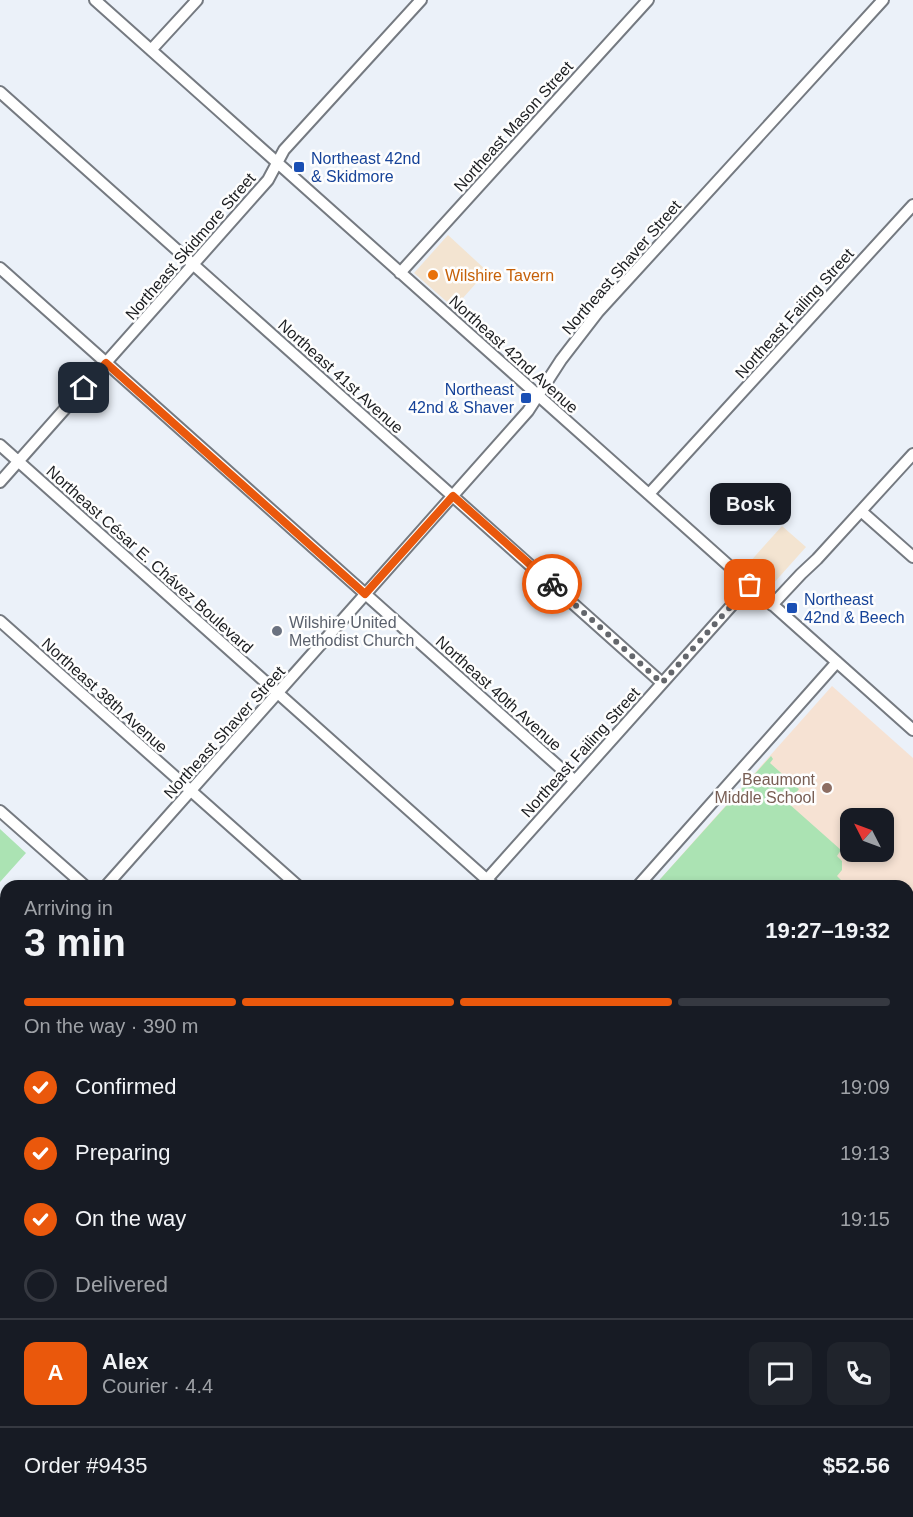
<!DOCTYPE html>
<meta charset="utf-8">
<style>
:root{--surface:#171b24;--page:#20242c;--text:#f1f3f6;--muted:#9ea1a6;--line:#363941;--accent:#ea580c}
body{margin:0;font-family:Helvetica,sans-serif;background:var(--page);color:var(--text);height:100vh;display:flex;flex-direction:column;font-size:22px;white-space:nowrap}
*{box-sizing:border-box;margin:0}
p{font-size:20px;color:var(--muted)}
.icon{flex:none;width:33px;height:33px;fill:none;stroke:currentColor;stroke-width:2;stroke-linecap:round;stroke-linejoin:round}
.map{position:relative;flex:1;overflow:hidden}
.drawer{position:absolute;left:0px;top:880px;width:914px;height:638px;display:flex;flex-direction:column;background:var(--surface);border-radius:18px 18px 0 0;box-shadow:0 3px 9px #0003}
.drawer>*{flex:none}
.needle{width:39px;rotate:312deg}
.fabs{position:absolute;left:840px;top:808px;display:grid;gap:12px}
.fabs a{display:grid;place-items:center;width:54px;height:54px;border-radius:12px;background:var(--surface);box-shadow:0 3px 9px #0003;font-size:30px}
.pin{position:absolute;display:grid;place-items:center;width:51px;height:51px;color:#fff;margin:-26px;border-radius:12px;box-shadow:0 3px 9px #0006}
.courier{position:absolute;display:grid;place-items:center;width:60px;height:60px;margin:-30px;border:4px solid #ea580c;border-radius:50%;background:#fff;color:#222;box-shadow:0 2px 8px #0007}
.bubble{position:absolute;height:42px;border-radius:12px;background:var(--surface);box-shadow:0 3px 9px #0003;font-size:20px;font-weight:600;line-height:42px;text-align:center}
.headline em{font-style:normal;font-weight:600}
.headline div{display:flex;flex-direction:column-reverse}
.headline{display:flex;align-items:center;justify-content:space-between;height:102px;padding:0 24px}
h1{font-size:39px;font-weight:600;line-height:45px}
.bar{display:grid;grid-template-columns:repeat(4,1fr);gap:9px 6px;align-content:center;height:72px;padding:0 24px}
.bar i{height:8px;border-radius:4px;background:var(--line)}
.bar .selected{background:var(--accent)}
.bar p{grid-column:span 4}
.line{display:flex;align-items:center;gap:15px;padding:0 24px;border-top:2px solid var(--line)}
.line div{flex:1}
.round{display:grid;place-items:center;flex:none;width:63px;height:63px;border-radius:12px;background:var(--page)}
ol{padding:0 24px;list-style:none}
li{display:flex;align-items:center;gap:18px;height:66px}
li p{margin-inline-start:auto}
li .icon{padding:6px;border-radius:50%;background:var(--accent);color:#fff;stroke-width:4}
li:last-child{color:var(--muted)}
li i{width:33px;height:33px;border:3px solid var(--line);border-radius:50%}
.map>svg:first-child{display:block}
.commercial{fill:#f3e4d1}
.education{fill:#f6e2d3;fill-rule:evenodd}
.green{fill:#abe3b3}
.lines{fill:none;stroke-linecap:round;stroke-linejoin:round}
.minor-casing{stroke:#757a81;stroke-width:14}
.major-casing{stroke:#a97877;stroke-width:16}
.minor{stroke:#fff;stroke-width:10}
.major{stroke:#f9cbca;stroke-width:14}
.done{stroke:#64676c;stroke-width:6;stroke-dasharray:0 10.8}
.route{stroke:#ea580c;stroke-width:8}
.transit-dot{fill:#1a4fb4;stroke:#fefefe;stroke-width:2}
.food-dot{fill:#e8710a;stroke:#fefefe;stroke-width:2}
.worship-dot{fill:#6b7280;stroke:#fefefe;stroke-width:2}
.education-dot{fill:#8d6e63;stroke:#fefefe;stroke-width:2}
.labels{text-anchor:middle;stroke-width:5;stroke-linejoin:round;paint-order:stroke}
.street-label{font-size:16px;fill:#1b1d20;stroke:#fefefe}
.transit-label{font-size:16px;fill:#164399;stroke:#fefefe;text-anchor:start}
.food-label{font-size:16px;fill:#c56008;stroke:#fefefe;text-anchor:start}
.worship-label{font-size:16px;fill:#5b616d;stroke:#fefefe;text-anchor:start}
.education-label{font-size:16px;fill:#785e54;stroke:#fefefe;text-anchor:end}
</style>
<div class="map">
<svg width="913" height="1517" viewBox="0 0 913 1517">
<rect width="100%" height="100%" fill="#ebf1f9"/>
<path class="commercial" d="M448,235l39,36 -33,37 -40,-35z
M782,526l24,21 -34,38 -24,-21z"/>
<path class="education" d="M832,686l81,72v176l-5,6v-54h-254zM850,819h34v33h-34z"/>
<path class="green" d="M771,756l2,3 -3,4 29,26 -11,14 53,47 -4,6 5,5v9l-5,6 5,5 -5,5h-183z
M0,829l26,24 -26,29z
M908,1346l5,2v28h-5z"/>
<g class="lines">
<defs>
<path id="minor" d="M95,0l818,730
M151,50l46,-50
M0,92l662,591
M0,268l575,513
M400,273l248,-273
M0,445l494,441
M0,482l268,-302 16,-30 137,-150
M649,494l264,-289
M861,511l52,46
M772,605l29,-31 16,-15 96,-105
M0,621l298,265
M0,811l85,75
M106,886l422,-475 33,-51 37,-48 285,-312
M481,886l269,-301
M638,886l199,-224
M908,977l5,5
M0,1006l6,-7
M908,1155l5,5
M0,1178l6,5
M908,1324l5,-6
M908,1333l5,5
M0,1356l6,5
M908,1385h5
M908,1470l5,1
M292,1512l5,5
M476,1512l6,5
M783,1512l5,5
M63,1517l5,-5
M247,1517l4,-5
M656,1517l4,-5"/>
<path id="major" d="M908,964l5,-6
M416,1517l5,-5"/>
</defs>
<use href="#minor" class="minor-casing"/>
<use href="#major" class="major-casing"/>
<use href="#minor" class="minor"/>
<use href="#major" class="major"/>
</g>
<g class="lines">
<path class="done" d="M552,584l110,99 88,-98"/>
<path class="route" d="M84,388l22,-25 259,231 88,-98 99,88"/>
</g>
<g class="transit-dot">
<rect x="293" y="161" width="12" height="12" rx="3"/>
<rect x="520" y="392" width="12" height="12" rx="3"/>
<rect x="786" y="602" width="12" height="12" rx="3"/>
</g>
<circle class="food-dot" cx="433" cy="275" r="6"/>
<circle class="worship-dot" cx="277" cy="631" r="6"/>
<circle class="education-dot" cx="827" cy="788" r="6"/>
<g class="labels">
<g class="street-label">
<text transform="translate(513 126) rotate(-48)" y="6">Northeast Mason Street</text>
<text transform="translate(190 246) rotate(-49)" y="6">Northeast Skidmore Street</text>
<text transform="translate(621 267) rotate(-49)" y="6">Northeast Shaver Street</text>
<text transform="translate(794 313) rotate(-48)" y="6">Northeast Failing Street</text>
<text transform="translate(514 354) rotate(42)" y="6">Northeast 42nd Avenue</text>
<text transform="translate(341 376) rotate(42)" y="6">Northeast 41st Avenue</text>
<text transform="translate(150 559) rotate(42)" y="6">Northeast César E. Chávez Boulevard</text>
<text transform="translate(499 693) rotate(42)" y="6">Northeast 40th Avenue</text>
<text transform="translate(105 695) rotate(42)" y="6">Northeast 38th Avenue</text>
<text transform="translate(224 732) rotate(-48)" y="6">Northeast Shaver Street</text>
<text transform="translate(580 752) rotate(-48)" y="6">Northeast Failing Street</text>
</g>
<g class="transit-label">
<text x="311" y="164">Northeast 42nd<tspan x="311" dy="18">&amp; Skidmore</tspan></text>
<text x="514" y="395" text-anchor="end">Northeast<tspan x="514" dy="18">42nd &amp; Shaver</tspan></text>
<text x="804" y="605">Northeast<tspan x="804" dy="18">42nd &amp; Beech</tspan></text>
</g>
<g class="food-label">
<text x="445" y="281">Wilshire Tavern</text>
</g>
<g class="worship-label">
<text x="289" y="628">Wilshire United<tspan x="289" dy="18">Methodist Church</tspan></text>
</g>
<g class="education-label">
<text x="815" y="785">Beaumont<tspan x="815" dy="18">Middle School</tspan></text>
</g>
</g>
</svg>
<div class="fabs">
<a><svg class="needle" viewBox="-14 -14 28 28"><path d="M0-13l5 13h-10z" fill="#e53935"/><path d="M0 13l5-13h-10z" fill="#9ea1a6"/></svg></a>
</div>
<div class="pin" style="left:750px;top:585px;background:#ea580c"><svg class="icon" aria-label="bag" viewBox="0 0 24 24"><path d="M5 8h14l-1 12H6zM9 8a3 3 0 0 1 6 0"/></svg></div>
<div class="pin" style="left:84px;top:388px;background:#1f2937"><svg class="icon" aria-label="home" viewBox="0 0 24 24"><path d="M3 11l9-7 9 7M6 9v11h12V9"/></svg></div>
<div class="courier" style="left:552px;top:584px"><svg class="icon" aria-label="bike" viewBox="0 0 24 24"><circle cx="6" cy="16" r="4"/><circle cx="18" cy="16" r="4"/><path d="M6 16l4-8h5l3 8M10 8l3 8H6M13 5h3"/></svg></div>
<div class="bubble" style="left:710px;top:483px;width:81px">Bosk</div>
<section class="drawer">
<div class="headline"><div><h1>3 min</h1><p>Arriving in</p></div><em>19:27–19:32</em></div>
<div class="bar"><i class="selected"></i><i class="selected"></i><i class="selected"></i><i></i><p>On the way · 390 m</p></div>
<ol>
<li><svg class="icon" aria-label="check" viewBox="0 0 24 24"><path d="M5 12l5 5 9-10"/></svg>Confirmed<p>19:09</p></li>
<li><svg class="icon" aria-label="check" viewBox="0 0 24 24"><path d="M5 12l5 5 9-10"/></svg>Preparing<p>19:13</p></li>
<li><svg class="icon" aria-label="check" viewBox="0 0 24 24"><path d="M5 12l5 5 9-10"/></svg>On the way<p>19:15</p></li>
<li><i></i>Delivered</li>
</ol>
<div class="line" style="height:108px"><b class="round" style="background:var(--accent);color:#fff">A</b><div><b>Alex</b><p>Courier · 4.4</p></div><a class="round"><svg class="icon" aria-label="chat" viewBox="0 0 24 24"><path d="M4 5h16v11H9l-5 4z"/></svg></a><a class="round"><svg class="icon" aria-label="phone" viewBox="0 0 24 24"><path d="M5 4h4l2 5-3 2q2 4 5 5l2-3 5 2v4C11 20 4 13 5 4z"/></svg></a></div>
<div class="line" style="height:78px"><div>Order #9435</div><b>$52.56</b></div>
</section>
</div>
